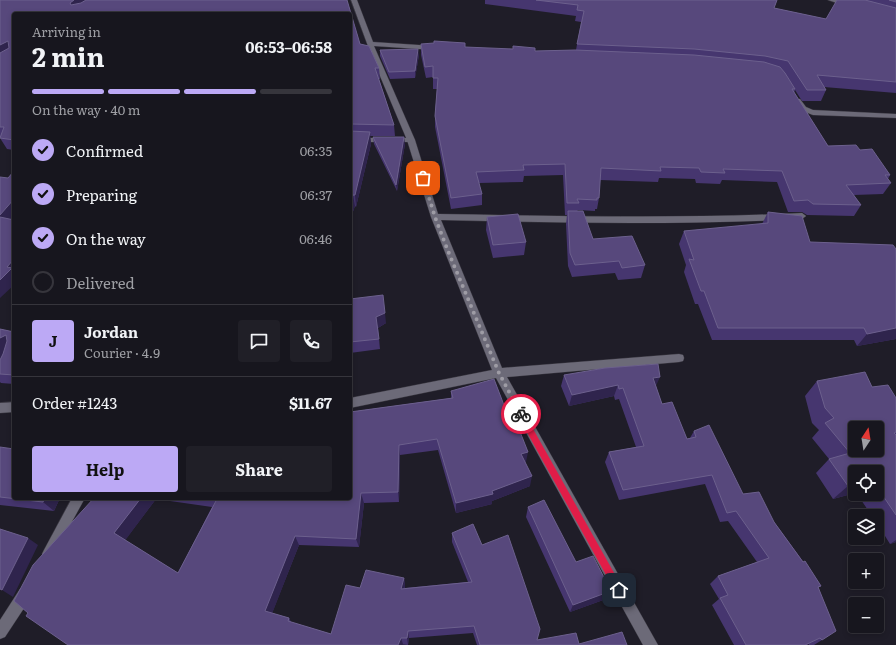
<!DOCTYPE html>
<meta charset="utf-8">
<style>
:root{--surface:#17161e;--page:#201f27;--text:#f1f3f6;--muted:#9e9fa4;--line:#36353c;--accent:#bca9f5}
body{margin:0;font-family:Literata,serif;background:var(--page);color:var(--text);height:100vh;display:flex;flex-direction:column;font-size:15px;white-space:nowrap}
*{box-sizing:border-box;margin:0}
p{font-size:13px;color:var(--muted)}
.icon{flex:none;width:22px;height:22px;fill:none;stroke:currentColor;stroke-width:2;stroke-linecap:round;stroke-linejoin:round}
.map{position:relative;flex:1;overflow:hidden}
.side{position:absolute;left:12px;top:12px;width:340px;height:488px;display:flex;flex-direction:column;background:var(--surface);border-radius:4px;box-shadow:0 2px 6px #0003,0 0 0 1px var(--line)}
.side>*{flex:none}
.needle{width:26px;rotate:12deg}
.tools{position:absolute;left:848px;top:421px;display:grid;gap:8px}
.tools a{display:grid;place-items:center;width:36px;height:36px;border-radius:4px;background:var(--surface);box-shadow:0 2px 6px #0003,0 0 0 1px var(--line);font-size:20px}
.pin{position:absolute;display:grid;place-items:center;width:34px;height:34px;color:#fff;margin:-17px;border-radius:8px;box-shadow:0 2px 6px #0006}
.courier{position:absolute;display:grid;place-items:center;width:40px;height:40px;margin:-20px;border:3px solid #e11d48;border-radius:50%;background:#fff;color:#222;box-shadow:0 1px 5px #0007}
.summary em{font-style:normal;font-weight:700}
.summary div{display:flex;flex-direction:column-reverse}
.summary{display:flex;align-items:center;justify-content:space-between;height:68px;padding:0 20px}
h1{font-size:26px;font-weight:700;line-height:30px}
.bar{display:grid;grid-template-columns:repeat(4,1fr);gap:6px 4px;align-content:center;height:48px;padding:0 20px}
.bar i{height:5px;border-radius:3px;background:var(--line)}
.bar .selected{background:var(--accent)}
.bar p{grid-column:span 4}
.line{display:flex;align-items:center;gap:10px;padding:0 20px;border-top:1px solid var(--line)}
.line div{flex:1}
.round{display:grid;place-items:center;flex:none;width:42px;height:42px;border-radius:4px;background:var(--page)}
ol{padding:0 20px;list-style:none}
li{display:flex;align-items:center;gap:12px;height:44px}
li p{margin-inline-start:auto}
li .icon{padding:4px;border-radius:50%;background:var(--accent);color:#111;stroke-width:4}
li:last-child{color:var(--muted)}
li i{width:22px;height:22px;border:2px solid var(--line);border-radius:50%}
.cta{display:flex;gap:8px;margin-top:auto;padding:8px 20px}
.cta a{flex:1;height:46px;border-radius:4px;background:var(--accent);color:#111;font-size:16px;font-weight:700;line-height:46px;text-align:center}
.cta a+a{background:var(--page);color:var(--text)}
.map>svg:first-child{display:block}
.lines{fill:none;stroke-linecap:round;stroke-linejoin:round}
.service-casing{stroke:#393740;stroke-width:1}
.minor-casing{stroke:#393740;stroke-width:1}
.service{fill:#6c6a78;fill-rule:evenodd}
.minor{fill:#6c6a78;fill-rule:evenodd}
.wall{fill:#46366f;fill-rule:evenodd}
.shaded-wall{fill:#2f244d}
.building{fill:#57487c;stroke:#6c608d;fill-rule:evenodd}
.route{fill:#e11d48}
.done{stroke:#9e9ca5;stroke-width:4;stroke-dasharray:0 7.2}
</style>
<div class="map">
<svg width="896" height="645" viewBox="0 0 896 645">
<rect width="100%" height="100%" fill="#1f1d28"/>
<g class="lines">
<defs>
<path id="service" d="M350,136l17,2h44l4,2 -4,2h-44l-17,-2z"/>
<path id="minor" d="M351,0h6l16,42 61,4 3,2 -3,2 -60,-4 41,94 23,74c122,2 243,5 364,-1l4,3 -4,3c-121,6 -241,4 -361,1l61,148 177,-14 4,1 1,3 -1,3 -4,1 -172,15 151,268h-15l-147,-267 -146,30v-10l142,-28 -61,-153 -24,-77 -35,-83z
M828,0h10l14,5 -3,2z
M794,99h6l6,8 7,3 83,4v4l-83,-3 -13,-5 -7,-9z
M14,402v10l-14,1v-10z
M72,498h13l-33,60 -4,2 -4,-2 -2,-4 2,-4z
M25,587l5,2 2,5 -2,5 -25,38 -5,2v-19l20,-31z"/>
</defs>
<use href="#service" class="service-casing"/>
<use href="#minor" class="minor-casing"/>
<use href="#service" class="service"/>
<use href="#minor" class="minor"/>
</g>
<path class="wall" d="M0,0h347l13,44 9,2 10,22 1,11h-1l15,46 1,11h-25l1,8 -15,63 -1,-1 -5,14v-206h-336v136l-7,-1 -7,-11z
M485,0h292l-3,8 52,11 11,-19h59v93l-72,-6 2,3 -5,11h-19l-7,-11 -1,3 34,53 32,4 30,25 -2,4 3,4 -8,11 -29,1 7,10 -7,11 -47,-1 -5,-3h-14l-11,-30 -55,-2 -2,4 -24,-1 -1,-4 -36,-1 -1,4 -58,-2 -1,18 -2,11h-2v2l-17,-1 -1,1 16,28 52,26 -4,13 -23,2 -3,-7 -43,4 -4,-11 -2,-42 1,-9h-2l-2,-40 -39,1 -1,6 -44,1 3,11v11l-31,4 -16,-82v-11l2,-27h-4v-12l-7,1 -5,-23v-11l44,3 70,4 41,-1 5,-28 -6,-1 1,-5 -91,-12z
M380,50l39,5 -4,23 -25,1 -10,-23z
M373,137l32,7 -8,47 -23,-47z
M768,212l42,30 86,97 -39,7 -3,-6h-142l-14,-36h-3l-11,-32 2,-7 -7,-21 5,-13 78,-7z
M487,217l39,25 -2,13 -31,3 -7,-28z
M350,299l36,24 -8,5 2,21 -30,4z
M0,329l14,3v52l-13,-1 -1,-1z
M564,375l92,11 6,18 25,35 3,-1 4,-7 49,63 31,28 47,64 -2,1 3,53 -8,5h-5v-1l-2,1h-73l-22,-40 7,-6 -9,-15 8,-8 39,-14 -29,-41 -8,1 -15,-38 -86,16 -14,-38 4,-10 27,-5 -17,-48 -4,1 -1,-4 -45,10 -8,-20z
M817,381l55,6 24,11v144l-6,2 -13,-21v-7h-5l-15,-22h20v-22l-22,21 -22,6 -17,-26 13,-14 -17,-21 7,-8 -7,-7 -7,-27z
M451,391l75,71h-1l5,24 -38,15v3l-36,9 -18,-63 -38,5 -1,47 -35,1 -5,44 -60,-2 -27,68 17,5 2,4 40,12 29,-46 44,-10 1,8v2l63,-6 -16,-40v-9l30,12 55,95 42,4 48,1h-150l-4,-12 -64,5 -1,7 -380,-32 66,-115h256v-86l101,-14zM156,499l56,8 -34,66 -53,-33z
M0,447l60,51 -6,13 -54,-6z
M528,507l48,55 30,37 -36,13 -44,-95z"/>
<path class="shaded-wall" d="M74,0h13l-12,14 -5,-11z
M8,41l6,10 -14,8v-14z
M418,49l1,6 -4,23v-7z
M370,132l1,12 -15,63 -1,-12z
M404,137l1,7 -8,47 -1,-6z
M353,195l2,11 -5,14v-16z
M14,199v20l-8,9 -6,-9v-4z
M14,259v26l-14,13v-18l7,-13z
M385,313l1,10 -8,5 2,21 -4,-32z
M896,328v11l-39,7 10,-12z
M6,335l8,10 -14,19v-26z
M660,377l-5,11 -2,-10z
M618,385l-4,11 -45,10 3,-11z
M399,445l1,10 -1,47 -1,-10z
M528,452l-2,10 -7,2 2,-10z
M532,476l-2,10 -38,15v3l-36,9v-10l36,-12z
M855,484v9l-22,6 15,-13z
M361,493l3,10 -5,44 -3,-8z
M45,498h15l-6,13 -11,-9z
M141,498h14l1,1 -32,43 -10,-9z
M295,536l4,9 -29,74 -5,-8z
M28,538l10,7 -25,52 -11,-7z
M896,540v2l-6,2z
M404,578l1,8 -2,11 -2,-8z
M611,591l-5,8 -36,13 3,-7z
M408,631l1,7 -1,7 -1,-7z
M401,638l2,6 -1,1h-4z"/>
<path class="building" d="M0,0h74l-4,3 1,2 10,-2 5,-3h261l13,44 9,2 10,22h-4l19,57 -44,-1v-110h-336v126l-14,-2 4,-11h-4v-74l9,-5 -1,-7 -8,4z
M536,0h241l-3,8 52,11 11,-19h28l31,8v74l-79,-7 9,15h-19l-19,-29 -23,-5 -71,-7 -117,-5 7,-33 -7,-1 1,-5z
M889,0h7v2z
M434,41l31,2v4l48,2v-3l22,2v3l40,-1 119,5 70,7 16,5 5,6 10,16h-3l36,57 28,-1 4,5 12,-1 18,26h-5l6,8 -45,2 15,20 -48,-1 -5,-4 -14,1 -12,-30 -59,-2 2,4 -24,-1 -2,-4 -39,-1 1,4 -60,-3 -2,30h-2v2l-20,-1 2,4h-12l-2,-39 -42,1 1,5 -48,2 6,22 -31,4 -16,-82 3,-38h-5v-12l-8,1 -4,-23 13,-1z
M418,49l-3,22 -26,1 -9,-22z
M350,131l20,1 -15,63h-2l-3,9z
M373,137h31l-8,48z
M14,171v28l-14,16v-38l8,1z
M568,211h15l10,28 39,-3 13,29 -23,3 -3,-7 -44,4 -5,-12z
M768,212l34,4 8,26 83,3 3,4v79l-29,6 -3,-6h-146l-14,-37h-3l-12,-32 5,1 -10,-29 84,-8z
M518,214l8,28 -33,3 -6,-28z
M0,217l14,3v39l-7,8 5,1 -12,12z
M383,295l2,18 -9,4 3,22 -29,3v-43z
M0,329l14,3v43l-14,-1v-14l3,-6 4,-13 -1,-6 -6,3z
M658,364l2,13 -7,1 9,26 10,-2 15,37 9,-2 -2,-6 15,-6 34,69 16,-2 15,30 29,40 2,-1 16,25 -3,1 18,44 -14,9 -2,-2 -15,7h-59l-26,-47 8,-3 -10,-19 51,-18 -33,-47 -9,2 -15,-38 -89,15 -14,-38 35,-6 -21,-58 -4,1 -1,-4 -46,10 -8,-20 41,-7z
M865,372l7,15 16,-2 8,13v34l-2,1 2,2v80l-19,-28v-15h-22v12l-7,2 -19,-27 21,-6 -25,-30 9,-5 -9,-10 -8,-27zM855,428h22v22h-22z
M494,379l16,42 5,-2 13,33 -7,2 11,22 -40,15 1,3 -37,9 -19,-64 -38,6 -1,47 -37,1 -5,46 -61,-3 -30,75 24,7 -1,3 43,13 15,-49 14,3 6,-18 38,8 -3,11 71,-7 -20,-49 21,-9 9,21 26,-10 32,94 -3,11 39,-7 3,11 43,-12 5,13h-147l-6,-19 -66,5 -1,7h-6l-3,7h-330l-42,-29 2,-3 -14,-12 19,-36 61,-67h47l-27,35 64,40 39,-74 -5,-1h138v-86l103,-14 -2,-7z
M0,447l14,2v49h31l-2,4 -43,-5z
M544,500l32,62 17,-6 18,35 -38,14 -45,-98z
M0,529l28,9 -26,52 -2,-1z"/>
<path class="route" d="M521,410l2,1 99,176 2,3 -2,3 -3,1 -3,-1 -98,-177v-5z"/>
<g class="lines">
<path class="done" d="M423,178l12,39 13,34 51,122 22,41"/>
</g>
</svg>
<div class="tools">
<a><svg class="needle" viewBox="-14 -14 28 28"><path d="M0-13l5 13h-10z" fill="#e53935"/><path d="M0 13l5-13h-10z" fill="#9e9fa4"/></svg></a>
<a><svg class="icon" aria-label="locate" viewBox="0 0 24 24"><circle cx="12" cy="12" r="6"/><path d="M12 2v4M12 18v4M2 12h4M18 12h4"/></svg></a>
<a><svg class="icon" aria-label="layers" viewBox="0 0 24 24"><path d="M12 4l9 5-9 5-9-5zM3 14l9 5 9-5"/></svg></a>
<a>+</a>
<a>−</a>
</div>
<div class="pin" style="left:423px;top:178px;background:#ea580c"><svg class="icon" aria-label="bag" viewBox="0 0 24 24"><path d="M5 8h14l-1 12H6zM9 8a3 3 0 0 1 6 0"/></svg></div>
<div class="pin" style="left:619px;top:590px;background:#1f2937"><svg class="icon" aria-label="home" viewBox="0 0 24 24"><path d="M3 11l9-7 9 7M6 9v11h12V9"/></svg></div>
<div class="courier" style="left:521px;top:414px"><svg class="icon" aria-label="bike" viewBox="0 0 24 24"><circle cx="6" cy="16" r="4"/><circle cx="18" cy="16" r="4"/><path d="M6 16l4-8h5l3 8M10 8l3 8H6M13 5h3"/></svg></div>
<section class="side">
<div class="summary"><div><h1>2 min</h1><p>Arriving in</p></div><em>06:53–06:58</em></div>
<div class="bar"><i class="selected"></i><i class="selected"></i><i class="selected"></i><i></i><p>On the way · 40 m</p></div>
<ol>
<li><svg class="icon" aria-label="check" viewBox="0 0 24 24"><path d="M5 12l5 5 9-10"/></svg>Confirmed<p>06:35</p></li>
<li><svg class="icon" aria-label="check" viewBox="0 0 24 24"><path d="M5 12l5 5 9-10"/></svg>Preparing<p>06:37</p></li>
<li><svg class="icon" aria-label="check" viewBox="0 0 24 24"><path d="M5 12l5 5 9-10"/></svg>On the way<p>06:46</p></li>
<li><i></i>Delivered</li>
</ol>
<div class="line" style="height:72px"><b class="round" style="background:var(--accent);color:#111">J</b><div><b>Jordan</b><p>Courier · 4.9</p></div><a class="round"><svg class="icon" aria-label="chat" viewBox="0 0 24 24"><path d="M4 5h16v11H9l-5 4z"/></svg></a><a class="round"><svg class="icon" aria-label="phone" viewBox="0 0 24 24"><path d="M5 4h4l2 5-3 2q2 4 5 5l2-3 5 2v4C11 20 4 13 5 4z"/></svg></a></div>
<div class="line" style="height:52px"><div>Order #1243</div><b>$11.67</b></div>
<div class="cta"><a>Help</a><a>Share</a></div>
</section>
</div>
